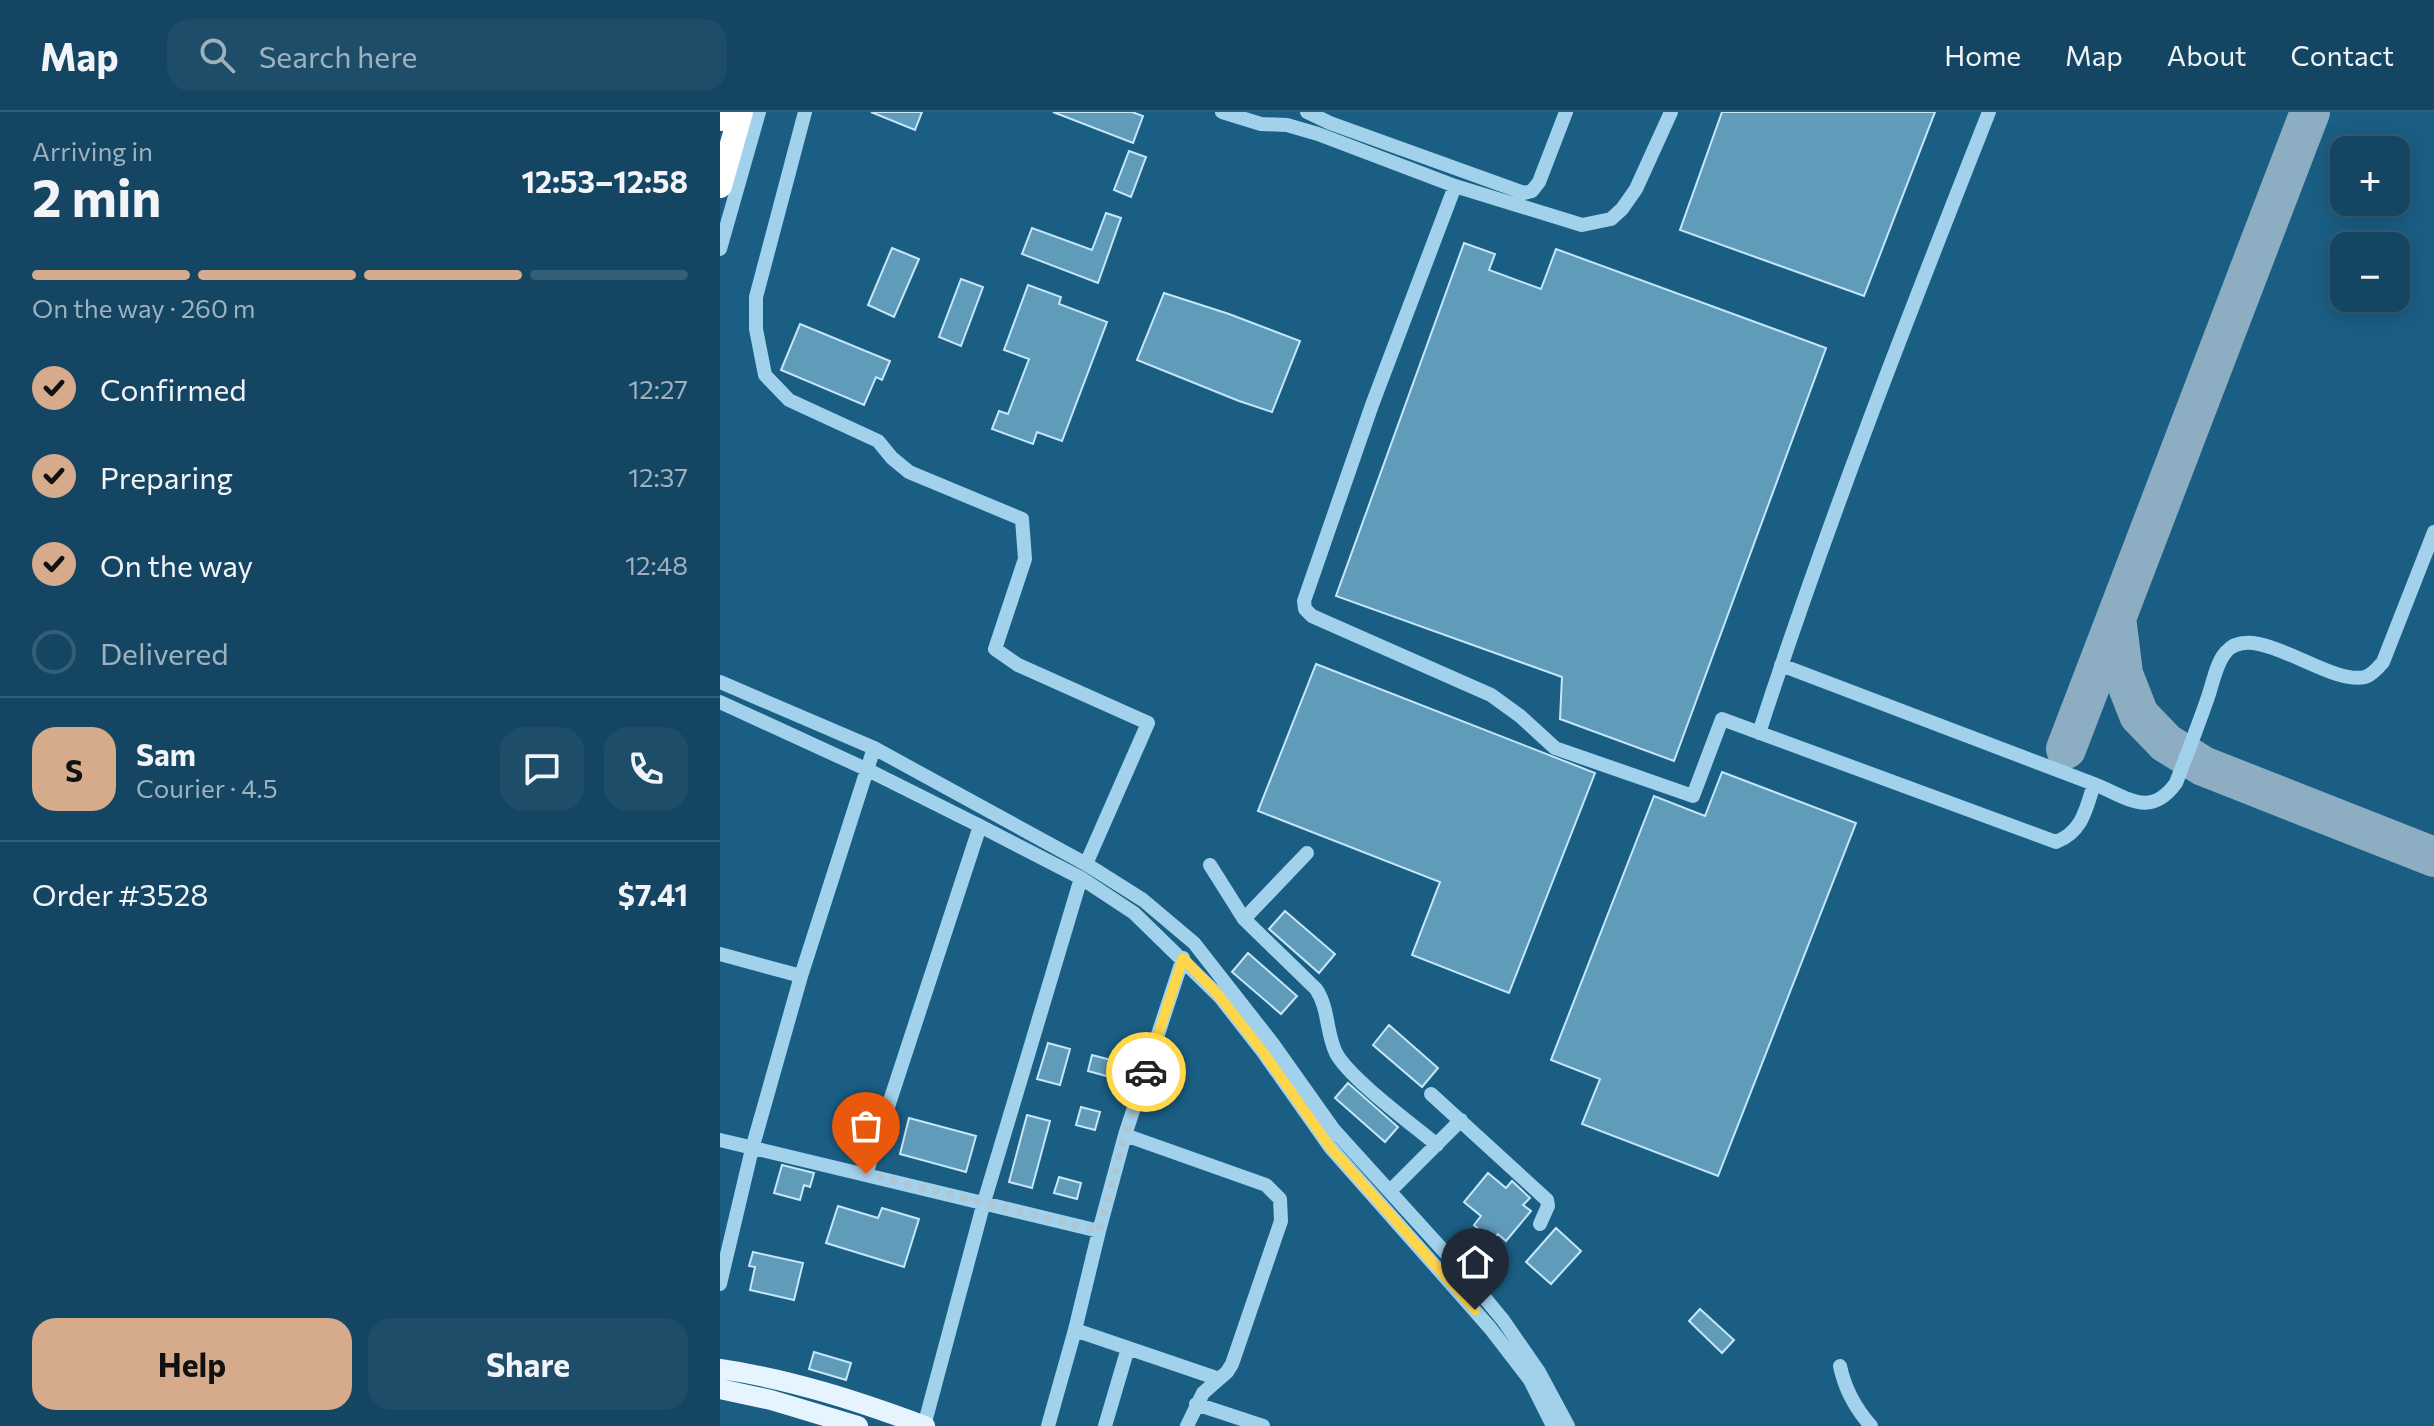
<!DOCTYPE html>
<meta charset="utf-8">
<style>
:root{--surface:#144663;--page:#1d4d69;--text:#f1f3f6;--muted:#9db1be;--line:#335e78;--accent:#d6ab8b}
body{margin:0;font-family:Commissioner,sans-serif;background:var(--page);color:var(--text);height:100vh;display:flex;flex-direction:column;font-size:30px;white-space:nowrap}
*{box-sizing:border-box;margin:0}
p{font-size:26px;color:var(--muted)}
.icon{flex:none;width:44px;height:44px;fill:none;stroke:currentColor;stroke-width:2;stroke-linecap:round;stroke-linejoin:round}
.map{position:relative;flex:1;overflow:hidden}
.sheet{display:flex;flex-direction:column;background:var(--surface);width:720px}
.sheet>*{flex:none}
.fabs{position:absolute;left:1610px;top:24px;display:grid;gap:16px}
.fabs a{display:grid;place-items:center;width:80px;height:80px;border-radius:16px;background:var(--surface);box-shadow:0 4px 20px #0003,0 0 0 2px var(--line);font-size:40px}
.pin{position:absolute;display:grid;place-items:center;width:68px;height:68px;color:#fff;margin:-82px -34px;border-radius:50% 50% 50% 0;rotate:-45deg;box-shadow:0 0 8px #0007}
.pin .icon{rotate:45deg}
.courier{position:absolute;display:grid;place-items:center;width:80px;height:80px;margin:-40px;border:6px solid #ffd54a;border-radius:50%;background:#fff;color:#222;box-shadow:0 2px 10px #0007}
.head em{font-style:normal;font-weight:700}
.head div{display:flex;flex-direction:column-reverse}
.head{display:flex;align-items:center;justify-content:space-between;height:136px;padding:0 32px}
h1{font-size:52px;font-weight:700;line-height:60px}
.bar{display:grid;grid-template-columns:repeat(4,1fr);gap:12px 8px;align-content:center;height:96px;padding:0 32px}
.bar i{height:10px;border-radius:6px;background:var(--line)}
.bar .on{background:var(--accent)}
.bar p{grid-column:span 4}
.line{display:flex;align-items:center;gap:20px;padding:0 32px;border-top:2px solid var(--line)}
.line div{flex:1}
.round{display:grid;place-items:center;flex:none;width:84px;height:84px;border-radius:24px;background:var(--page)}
ol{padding:0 32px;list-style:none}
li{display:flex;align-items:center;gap:24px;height:88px}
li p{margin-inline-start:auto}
li .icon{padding:8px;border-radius:50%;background:var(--accent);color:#111;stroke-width:4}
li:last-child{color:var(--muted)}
li i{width:44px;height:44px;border:4px solid var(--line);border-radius:50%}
.button{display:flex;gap:16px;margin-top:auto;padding:16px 32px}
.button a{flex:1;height:92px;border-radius:24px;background:var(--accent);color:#111;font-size:32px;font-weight:700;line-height:92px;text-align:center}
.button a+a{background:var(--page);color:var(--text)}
header{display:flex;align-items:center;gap:48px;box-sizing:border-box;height:112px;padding:0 40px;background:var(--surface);border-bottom:2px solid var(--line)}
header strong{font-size:38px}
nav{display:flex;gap:44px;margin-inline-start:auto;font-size:28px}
.search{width:560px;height:72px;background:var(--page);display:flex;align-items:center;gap:20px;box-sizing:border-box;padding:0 28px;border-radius:24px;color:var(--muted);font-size:30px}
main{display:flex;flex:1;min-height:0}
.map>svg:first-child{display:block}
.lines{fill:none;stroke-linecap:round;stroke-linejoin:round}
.taxiway{stroke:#8daec2;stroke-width:40}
.building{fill:#619bba;stroke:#c5e7f8;stroke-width:2}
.minor{stroke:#a1d1eb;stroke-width:14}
.major{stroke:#e5f4ff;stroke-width:20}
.highway{stroke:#fff;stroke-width:24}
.done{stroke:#afc7d4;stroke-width:8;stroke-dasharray:0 14.4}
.route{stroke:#ffd54a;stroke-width:10}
</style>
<header>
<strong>Map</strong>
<div class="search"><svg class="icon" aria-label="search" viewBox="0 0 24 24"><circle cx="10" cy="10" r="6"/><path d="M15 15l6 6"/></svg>Search here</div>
<nav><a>Home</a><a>Map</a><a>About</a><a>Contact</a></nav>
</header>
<main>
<section class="sheet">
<div class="head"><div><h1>2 min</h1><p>Arriving in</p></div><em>12:53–12:58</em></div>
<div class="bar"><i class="on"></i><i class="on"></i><i class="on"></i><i></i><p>On the way · 260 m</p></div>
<ol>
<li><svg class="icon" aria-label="check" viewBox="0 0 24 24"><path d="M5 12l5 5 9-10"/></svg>Confirmed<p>12:27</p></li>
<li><svg class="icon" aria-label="check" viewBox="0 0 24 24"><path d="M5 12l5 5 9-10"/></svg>Preparing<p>12:37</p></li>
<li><svg class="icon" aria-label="check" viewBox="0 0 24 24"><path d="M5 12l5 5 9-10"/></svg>On the way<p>12:48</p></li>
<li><i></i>Delivered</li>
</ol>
<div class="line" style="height:144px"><b class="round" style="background:var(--accent);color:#111">S</b><div><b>Sam</b><p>Courier · 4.5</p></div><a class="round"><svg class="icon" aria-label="chat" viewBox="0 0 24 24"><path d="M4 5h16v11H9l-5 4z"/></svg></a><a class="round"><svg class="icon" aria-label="phone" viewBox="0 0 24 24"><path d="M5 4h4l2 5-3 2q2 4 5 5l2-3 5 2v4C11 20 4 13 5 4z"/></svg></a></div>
<div class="line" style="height:104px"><div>Order #3528</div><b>$7.41</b></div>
<div class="button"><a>Help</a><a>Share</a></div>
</section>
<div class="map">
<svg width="1714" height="1314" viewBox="0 0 1714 1314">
<rect width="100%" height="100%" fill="#1b5e84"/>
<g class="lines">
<path class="taxiway" d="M1397,513l6,49 16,41 27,28 37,23 231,91
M1346,637l244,-637"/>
</g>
<path class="building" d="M151,0h51l-7,18z
M333,0h79l11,4 -10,27z
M1002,0h213l-71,184 -184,-66z
M409,39l17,6 -15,40 -17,-7z
M386,101l15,5 -23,65 -76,-29 10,-26 60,22z
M744,131l31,11 -6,16 52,19 15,-40 270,99 -152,413 -114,-42 2,-42 -226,-81z
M172,136l27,11 -25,58 -26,-12z
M241,167l22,8 -22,59 -22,-9z
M308,173l33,12 -2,7 48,18 -45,119 -25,-9 -4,12 -41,-15 7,-18 9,3 21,-55 -25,-9z
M444,181l65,21 71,27 -28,71 -33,-11 -102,-41z
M80,212l90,37 -8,19 -6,-3 -12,28 -83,-35z
M596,552l279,109 -86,220 -97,-38 28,-73 -182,-71z
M1002,660l134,51 -138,353 -136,-52 18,-45 -49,-19 103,-264 51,20z
M565,799l50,43 -16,19 -50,-44z
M528,841l49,43 -16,18 -49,-42z
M669,913l49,43 -16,19 -49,-42z
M328,931l22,6 -10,36 -23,-6z
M372,943l23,6 -5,16 -22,-6z
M628,971l50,44 -13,15 -50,-44z
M361,995l19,5 -5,18 -19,-5z
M307,1003l23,6 -18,67 -23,-6z
M189,1006l67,18 -10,36 -66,-18z
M62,1053l32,8 -4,14 -6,-2 -4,15 -26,-7z
M768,1061l18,15 6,-7 18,17 -7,7 8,6 -25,30 -8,-7 -6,7 -18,-16 7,-9 -17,-14z
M339,1065l22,6 -4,16 -23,-6z
M118,1094l40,12 4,-10 37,11 -15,48 -78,-24z
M836,1116l25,23 -30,33 -25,-22z
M33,1140l50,11 -9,37 -44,-10 5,-23 -6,-1z
M980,1197l34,31 -12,13 -33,-32z
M94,1240l37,11 -5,17 -37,-11z"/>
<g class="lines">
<path class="minor" d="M85,0l-49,185v32l9,46 24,25 89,41 14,17 17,14 113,47 3,40 -30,90 23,16 130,58 -62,141
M502,0l39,12 26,1 31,9 137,52 127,39 29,-6 11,-10 14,-20 35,-77
M587,0l23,11 194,70 8,-2 7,-9 27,-70
M735,74l-83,219 -68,196 1,8 7,7 179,79 29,21 35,32 138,48 29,-77 334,123c26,-10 30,-32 38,-58 33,13 56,35 82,-1 11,-29 22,-57 32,-86 5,-14 8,-34 18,-45 28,-33 102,34 139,25 7,-2 13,-9 18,-15l51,-130
M0,137l39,-137
M1061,553l313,119
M0,570l154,66 212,116 57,36 51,43 79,101 61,86 136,150 33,40 36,52 29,54
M0,590l146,67 114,57 101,52 53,35 86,84 43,55 67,95 160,181 40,52 23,46
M1039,621c68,-210 149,-416 230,-621
M490,753l34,54 72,70c13,19 10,44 20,64 13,25 77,72 101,92
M524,807l63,-66
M0,842l81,22
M711,982l116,106 1,6 -8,18
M405,1023l141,50 14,14 1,22 -49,143 -5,8 -24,21 -16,33
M0,1028l379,91 26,-96 58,-177
M146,1062l114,-348
M670,1079l71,-71
M0,1172l32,-135 49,-173 73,-228
M355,1218l144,49
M1120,1254c5,24 15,42 31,60
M476,1292l67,22
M204,1314l60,-224 97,-324
M328,1314l27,-96 24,-99
M385,1314l23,-78"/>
<path class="major" d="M0,1257c70,10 138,32 205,57
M0,1277l51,11 87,26"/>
<path class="highway" d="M0,7l2,-7
M0,74l21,-74"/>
</g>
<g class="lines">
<path class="done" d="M146,1062l233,57 26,-96 21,-63"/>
<path class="route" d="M426,960l37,-114 37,39 43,55 67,95 145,163"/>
</g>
</svg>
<div class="fabs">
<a>+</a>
<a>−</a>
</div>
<div class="pin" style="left:146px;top:1062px;background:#ea580c"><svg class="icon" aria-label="bag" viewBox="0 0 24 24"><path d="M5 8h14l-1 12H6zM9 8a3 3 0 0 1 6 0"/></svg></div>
<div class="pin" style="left:755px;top:1198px;background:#1f2937"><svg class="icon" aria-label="home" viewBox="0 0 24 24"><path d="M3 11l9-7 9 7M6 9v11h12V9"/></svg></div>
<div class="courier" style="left:426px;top:960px"><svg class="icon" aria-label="car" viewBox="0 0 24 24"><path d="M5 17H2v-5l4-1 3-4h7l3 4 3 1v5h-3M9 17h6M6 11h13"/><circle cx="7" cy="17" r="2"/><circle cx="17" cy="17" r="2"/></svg></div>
</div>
</main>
